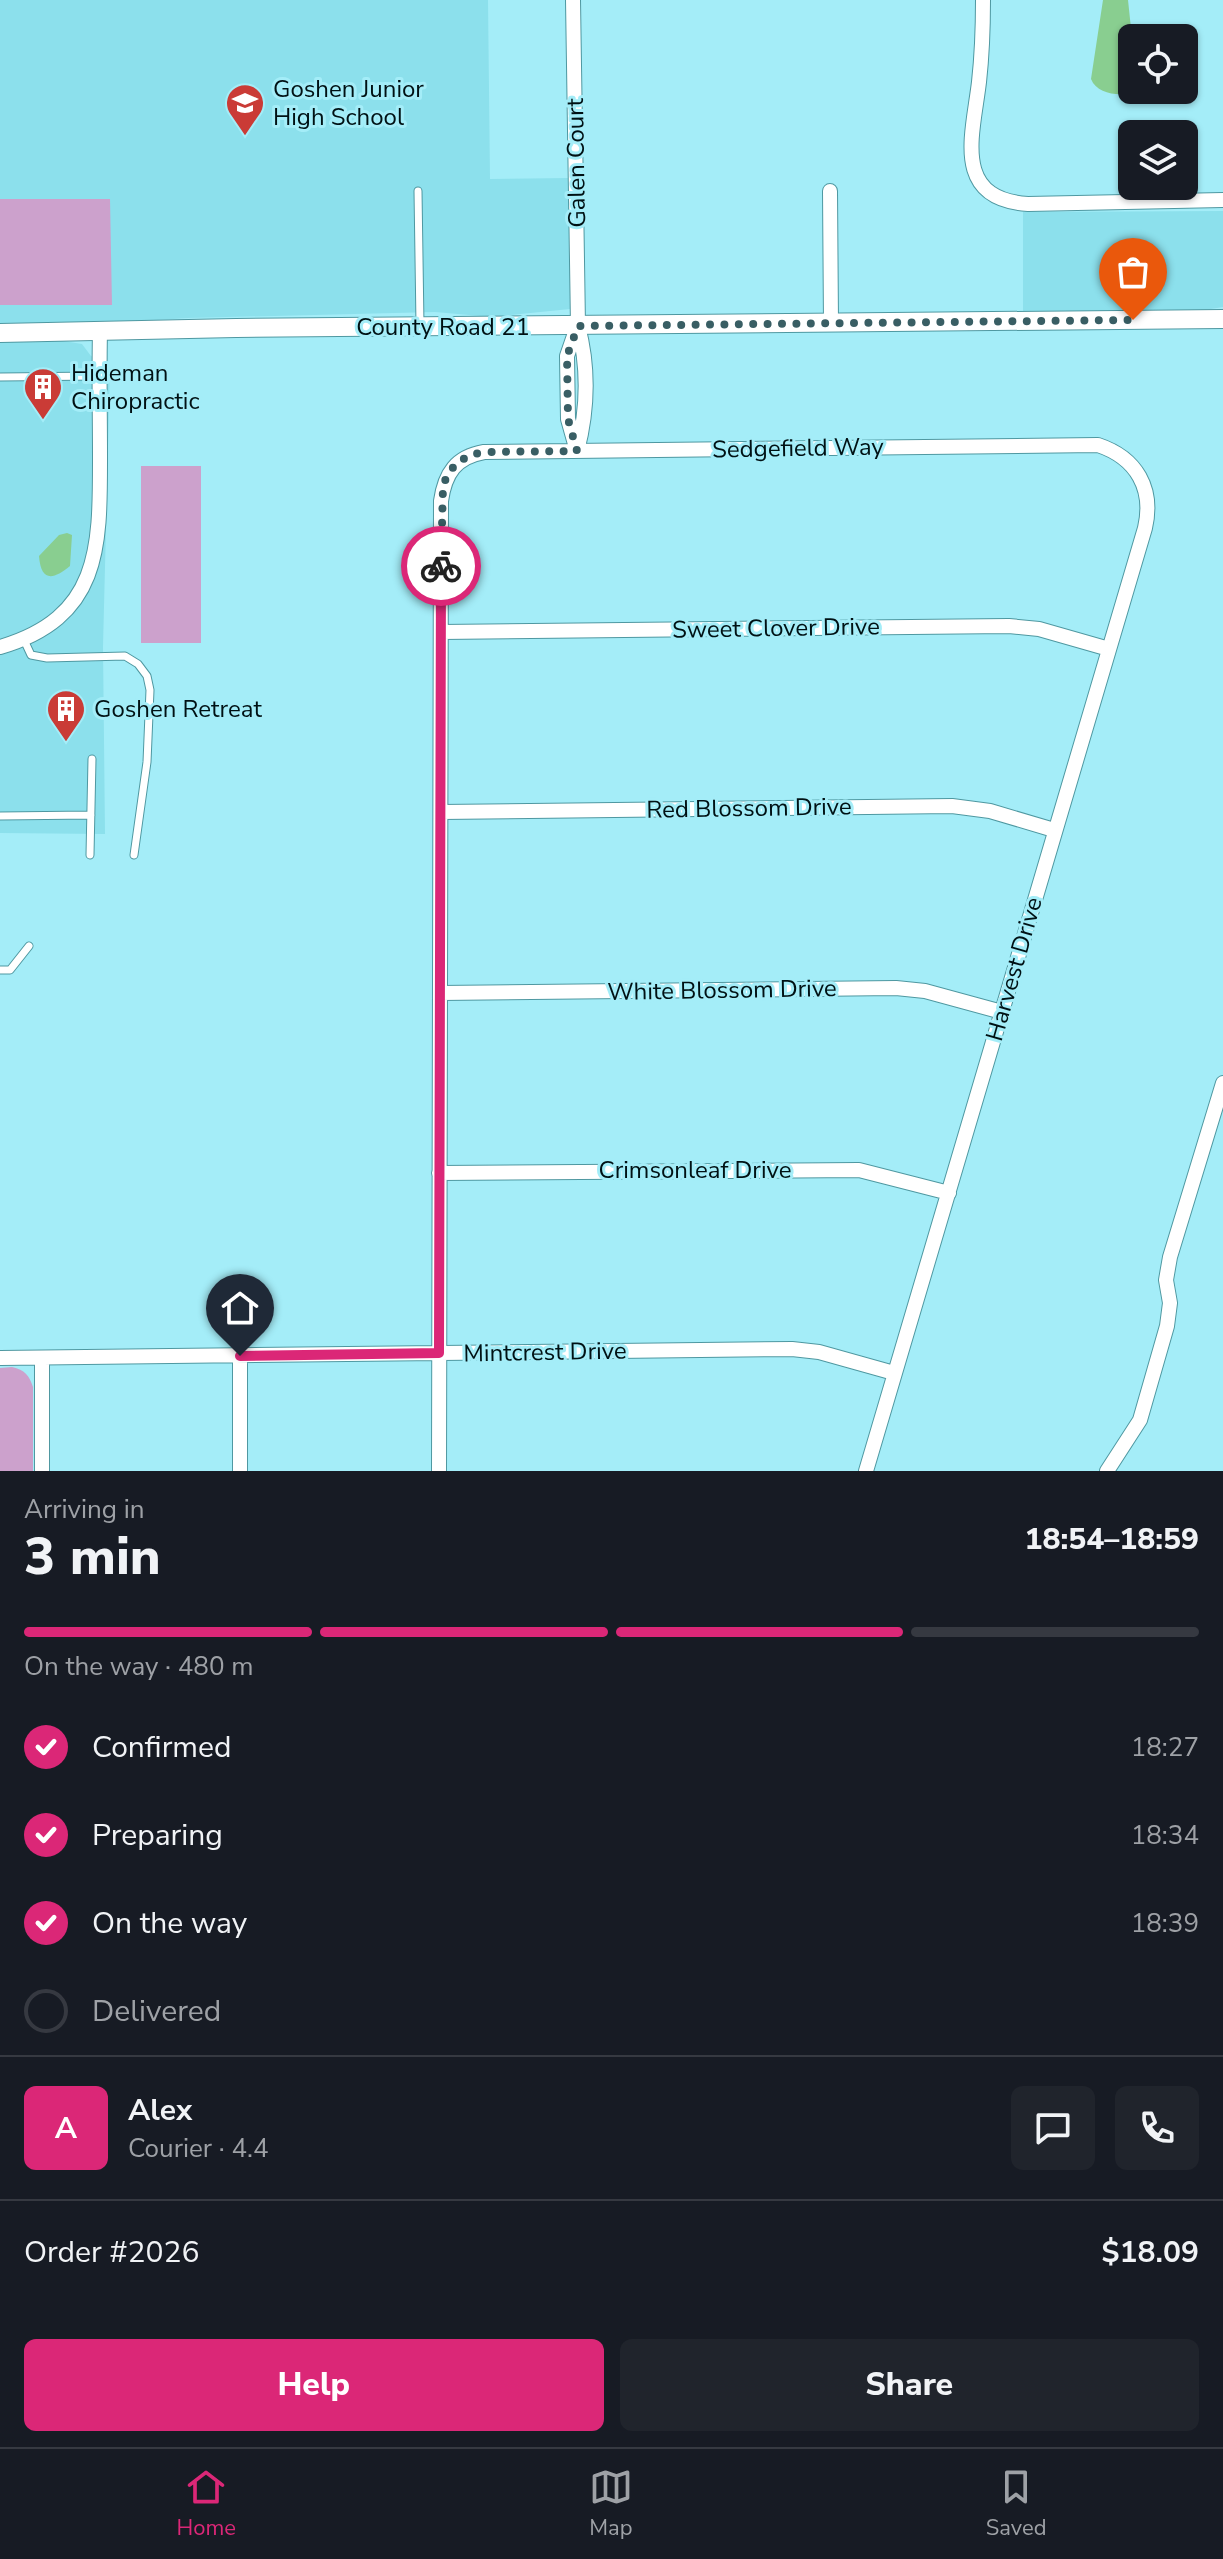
<!DOCTYPE html>
<meta charset="utf-8">
<style>
:root{--surface:#171b24;--page:#20242c;--text:#f1f3f6;--muted:#9ea1a6;--line:#363941;--accent:#db2777}
body{margin:0;font-family:"Nunito Sans",sans-serif;background:var(--page);color:var(--text);height:100vh;display:flex;flex-direction:column;font-size:30px;white-space:nowrap}
*{box-sizing:border-box;margin:0}
p{font-size:26px;color:var(--muted)}
.icon{flex:none;width:44px;height:44px;fill:none;stroke:currentColor;stroke-width:2;stroke-linecap:round;stroke-linejoin:round}
.map{position:relative;height:1471px;overflow:hidden}
.drawer{display:flex;flex-direction:column;background:var(--surface);flex:1}
.drawer>*{flex:none}
.controls{position:absolute;left:1118px;top:24px;display:grid;gap:16px}
.controls a{display:grid;place-items:center;width:80px;height:80px;border-radius:12px;background:var(--surface);box-shadow:0 2px 6px #0004;font-size:40px}
.pin{position:absolute;display:grid;place-items:center;width:68px;height:68px;color:#fff;margin:-82px -34px;border-radius:50% 50% 50% 0;rotate:-45deg;box-shadow:0 0 8px #0007}
.pin .icon{rotate:45deg}
.courier{position:absolute;display:grid;place-items:center;width:80px;height:80px;margin:-40px;border:6px solid #db2777;border-radius:50%;background:#fff;color:#222;box-shadow:0 2px 10px #0007}
.head em{font-style:normal;font-weight:800}
.head div{display:flex;flex-direction:column-reverse}
.head{display:flex;align-items:center;justify-content:space-between;height:136px;padding:0 24px}
h1{font-size:52px;font-weight:800;line-height:60px}
.bar{display:grid;grid-template-columns:repeat(4,1fr);gap:12px 8px;align-content:center;height:96px;padding:0 24px}
.bar i{height:10px;border-radius:6px;background:var(--line)}
.bar .selected{background:var(--accent)}
.bar p{grid-column:span 4}
.line{display:flex;align-items:center;gap:20px;padding:0 24px;border-top:2px solid var(--line)}
.line div{flex:1}
.round{display:grid;place-items:center;flex:none;width:84px;height:84px;border-radius:12px;background:var(--page)}
ol{padding:0 24px;list-style:none}
li{display:flex;align-items:center;gap:24px;height:88px}
li p{margin-inline-start:auto}
li .icon{padding:8px;border-radius:50%;background:var(--accent);color:#fff;stroke-width:4}
li:last-child{color:var(--muted)}
li i{width:44px;height:44px;border:4px solid var(--line);border-radius:50%}
.primary-button{display:flex;gap:16px;margin-top:auto;padding:16px 24px}
.primary-button a{flex:1;height:92px;border-radius:12px;background:var(--accent);color:#fff;font-size:32px;font-weight:800;line-height:92px;text-align:center}
.primary-button a+a{background:var(--page);color:var(--text)}
.tab-bar{display:flex;justify-content:space-around;align-items:center;height:112px;border-top:2px solid var(--line);background:var(--surface);font-size:22px;color:var(--muted)}
.tab-bar a{display:grid;justify-items:center;gap:4px}
.tab-bar .selected{color:var(--accent)}
.map>svg:first-child{display:block}
.built{fill:#8ce0ec}
.green{fill:#cca1cc}
.water{fill:#89ce90}
.lines{fill:none;stroke-linecap:round;stroke-linejoin:round}
.service-casing{stroke:#4f98a1;stroke-width:9}
.minor-casing{stroke:#4f98a1;stroke-width:16}
.tertiary-casing{stroke:#4f98a1;stroke-width:20}
.service{stroke:#fff;stroke-width:7}
.minor{stroke:#fff;stroke-width:14}
.tertiary{stroke:#fff;stroke-width:18}
.done{stroke:#395e64;stroke-width:8;stroke-dasharray:0 14.4}
.route{stroke:#db2777;stroke-width:10}
.labels{text-anchor:middle;stroke-width:6;stroke-linejoin:round;paint-order:stroke}
.poi-label{font-size:24px;fill:#001114;stroke:#a4edf8;text-anchor:start}
.street-label{font-size:24px;fill:#001114;stroke:#a4edf8}
</style>
<div class="map">
<svg width="1223" height="1471" viewBox="0 0 1223 1471">
<rect width="100%" height="100%" fill="#a4edf8"/>
<path class="built" d="M0,0h488l2,179 79,-1 1,131 -78,8 -57,-5 -247,6 -91,6h-97z
M1223,211v96l-24,4 -176,2v-101z
M57,340l25,4 9,12 19,11 -7,280 2,187 -105,-1v-491z"/>
<path class="green" d="M0,199h110l2,106h-112z
M141,466h60v177h-60z
M12,1367c13,3 17,8 21,20v84h-33v-103z"/>
<path class="water" d="M1103,0h25l4,38v52h3l-2,3c-16,3 -36,1 -42,-14z
M67,533l5,2 -2,31c-17,14 -29,16 -31,-10l20,-21z"/>
<g class="lines">
<defs>
<path id="service" d="M418,191l2,134
M0,377l99,-1
M24,640l7,15 16,3 78,-2 13,8 9,12 3,14 -3,72 -13,93
M0,816l91,-1
M90,855l2,-96
M0,970h10l19,-24"/>
<path id="minor" d="M573,0l5,326c11,42 10,83 -1,125
M983,0c0,27 -1,55 -4,82 -6,52 -28,117 49,122l195,-4
M830,191l1,132
M577,451l-9,-32 -1,-63 10,-29
M441,632l568,-6 30,3 70,20
M0,647c102,-30 100,-101 100,-192 0,-41 -1,-82 0,-123
M441,812l511,-6 38,5 64,19
M440,993l456,-5 29,3 77,21
M439,1173l420,-3 90,23
M0,1358l792,-9 27,3 75,21
M42,1358v113
M240,1471v-115
M439,1471l2,-970c4,-28 15,-44 43,-49l614,-7c39,13 56,44 47,83l-279,943
M1107,1471l33,-51 27,-94 3,-23 -4,-23 4,-23 53,-174"/>
<path id="tertiary" d="M0,333l236,-5 987,-9"/>
</defs>
<use href="#service" class="service-casing"/>
<use href="#minor" class="minor-casing"/>
<use href="#tertiary" class="tertiary-casing"/>
<use href="#service" class="service"/>
<use href="#minor" class="minor"/>
<use href="#tertiary" class="tertiary"/>
</g>
<g class="lines">
<path class="done" d="M441,566l2,-80c7,-21 20,-30 41,-34l93,-1 -9,-32 -1,-63 11,-30 555,-6"/>
<path class="route" d="M240,1356l199,-3 2,-787"/>
</g>
<defs>
<symbol id="school-pin" viewBox="-11 -11 22 30"><path d="M0 17L-7.5 6A9.5 9.5 0 1 1 7.5 6Z" fill="#ca3b36" stroke="#a4edf8"/><path d="M0-5L7-2L0 1L-7-2ZM-4 1L0 2.5L4 1V4Q0 6-4 4Z" fill="#fff"/></symbol>
<symbol id="building-pin" viewBox="-11 -11 22 30"><path d="M0 17L-7.5 6A9.5 9.5 0 1 1 7.5 6Z" fill="#ca3b36" stroke="#a4edf8"/><path d="M-4-6H4V6H1V3H-1V6H-4ZM-2.5-4.3h1.7v1.8h-1.7ZM.8-4.3h1.7v1.8H.8ZM-2.5-1h1.7V.8h-1.7ZM.8-1h1.7V.8H.8Z" fill="#fff"/></symbol>
</defs>
<g fill-rule="evenodd">
<use href="#school-pin" x="223" y="81" width="44" height="60"/>
<use href="#building-pin" x="21" y="365" width="44" height="60"/>
<use href="#building-pin" x="44" y="687" width="44" height="60"/>
</g>
<g class="labels">
<g class="poi-label">
<text x="273" y="97">Goshen Junior<tspan x="273" dy="28">High School</tspan></text>
<text x="71" y="381">Hideman<tspan x="71" dy="28">Chiropractic</tspan></text>
<text x="94" y="717">Goshen Retreat</text>
</g>
<g class="street-label">
<text transform="translate(576 163) rotate(-91)" y="8">Galen Court</text>
<text x="443" y="335">County Road 21</text>
<text transform="translate(798 448) rotate(-1)" y="8">Sedgefield Way</text>
<text transform="translate(776 628) rotate(-1)" y="8">Sweet Clover Drive</text>
<text transform="translate(749 808) rotate(-1)" y="8">Red Blossom Drive</text>
<text transform="translate(1014 969) rotate(-74)" y="8">Harvest Drive</text>
<text transform="translate(722 990) rotate(-1)" y="8">White Blossom Drive</text>
<text x="695" y="1178">Crimsonleaf Drive</text>
<text transform="translate(545 1352) rotate(-1)" y="8">Mintcrest Drive</text>
</g>
</g>
</svg>
<div class="controls">
<a><svg class="icon" aria-label="locate" viewBox="0 0 24 24"><circle cx="12" cy="12" r="6"/><path d="M12 2v4M12 18v4M2 12h4M18 12h4"/></svg></a>
<a><svg class="icon" aria-label="layers" viewBox="0 0 24 24"><path d="M12 4l9 5-9 5-9-5zM3 14l9 5 9-5"/></svg></a>
</div>
<div class="pin" style="left:1133px;top:320px;background:#ea580c"><svg class="icon" aria-label="bag" viewBox="0 0 24 24"><path d="M5 8h14l-1 12H6zM9 8a3 3 0 0 1 6 0"/></svg></div>
<div class="pin" style="left:240px;top:1356px;background:#1f2937"><svg class="icon" aria-label="home" viewBox="0 0 24 24"><path d="M3 11l9-7 9 7M6 9v11h12V9"/></svg></div>
<div class="courier" style="left:441px;top:566px"><svg class="icon" aria-label="bike" viewBox="0 0 24 24"><circle cx="6" cy="16" r="4"/><circle cx="18" cy="16" r="4"/><path d="M6 16l4-8h5l3 8M10 8l3 8H6M13 5h3"/></svg></div>
</div>
<section class="drawer">
<div class="head"><div><h1>3 min</h1><p>Arriving in</p></div><em>18:54–18:59</em></div>
<div class="bar"><i class="selected"></i><i class="selected"></i><i class="selected"></i><i></i><p>On the way · 480 m</p></div>
<ol>
<li><svg class="icon" aria-label="check" viewBox="0 0 24 24"><path d="M5 12l5 5 9-10"/></svg>Confirmed<p>18:27</p></li>
<li><svg class="icon" aria-label="check" viewBox="0 0 24 24"><path d="M5 12l5 5 9-10"/></svg>Preparing<p>18:34</p></li>
<li><svg class="icon" aria-label="check" viewBox="0 0 24 24"><path d="M5 12l5 5 9-10"/></svg>On the way<p>18:39</p></li>
<li><i></i>Delivered</li>
</ol>
<div class="line" style="height:144px"><b class="round" style="background:var(--accent);color:#fff">A</b><div><b>Alex</b><p>Courier · 4.4</p></div><a class="round"><svg class="icon" aria-label="chat" viewBox="0 0 24 24"><path d="M4 5h16v11H9l-5 4z"/></svg></a><a class="round"><svg class="icon" aria-label="phone" viewBox="0 0 24 24"><path d="M5 4h4l2 5-3 2q2 4 5 5l2-3 5 2v4C11 20 4 13 5 4z"/></svg></a></div>
<div class="line" style="height:104px"><div>Order #2026</div><b>$18.09</b></div>
<div class="primary-button"><a>Help</a><a>Share</a></div>
</section>
<nav class="tab-bar">
<a class="selected"><svg class="icon" aria-label="home" viewBox="0 0 24 24"><path d="M3 11l9-7 9 7M6 9v11h12V9"/></svg>Home</a>
<a><svg class="icon" aria-label="map" viewBox="0 0 24 24"><path d="M3 6l6-2 6 2 6-2v14l-6 2-6-2-6 2zM9 4v14M15 6v14"/></svg>Map</a>
<a><svg class="icon" aria-label="saved" viewBox="0 0 24 24"><path d="M7 4h10v16l-5-4-5 4z"/></svg>Saved</a>
</nav>
